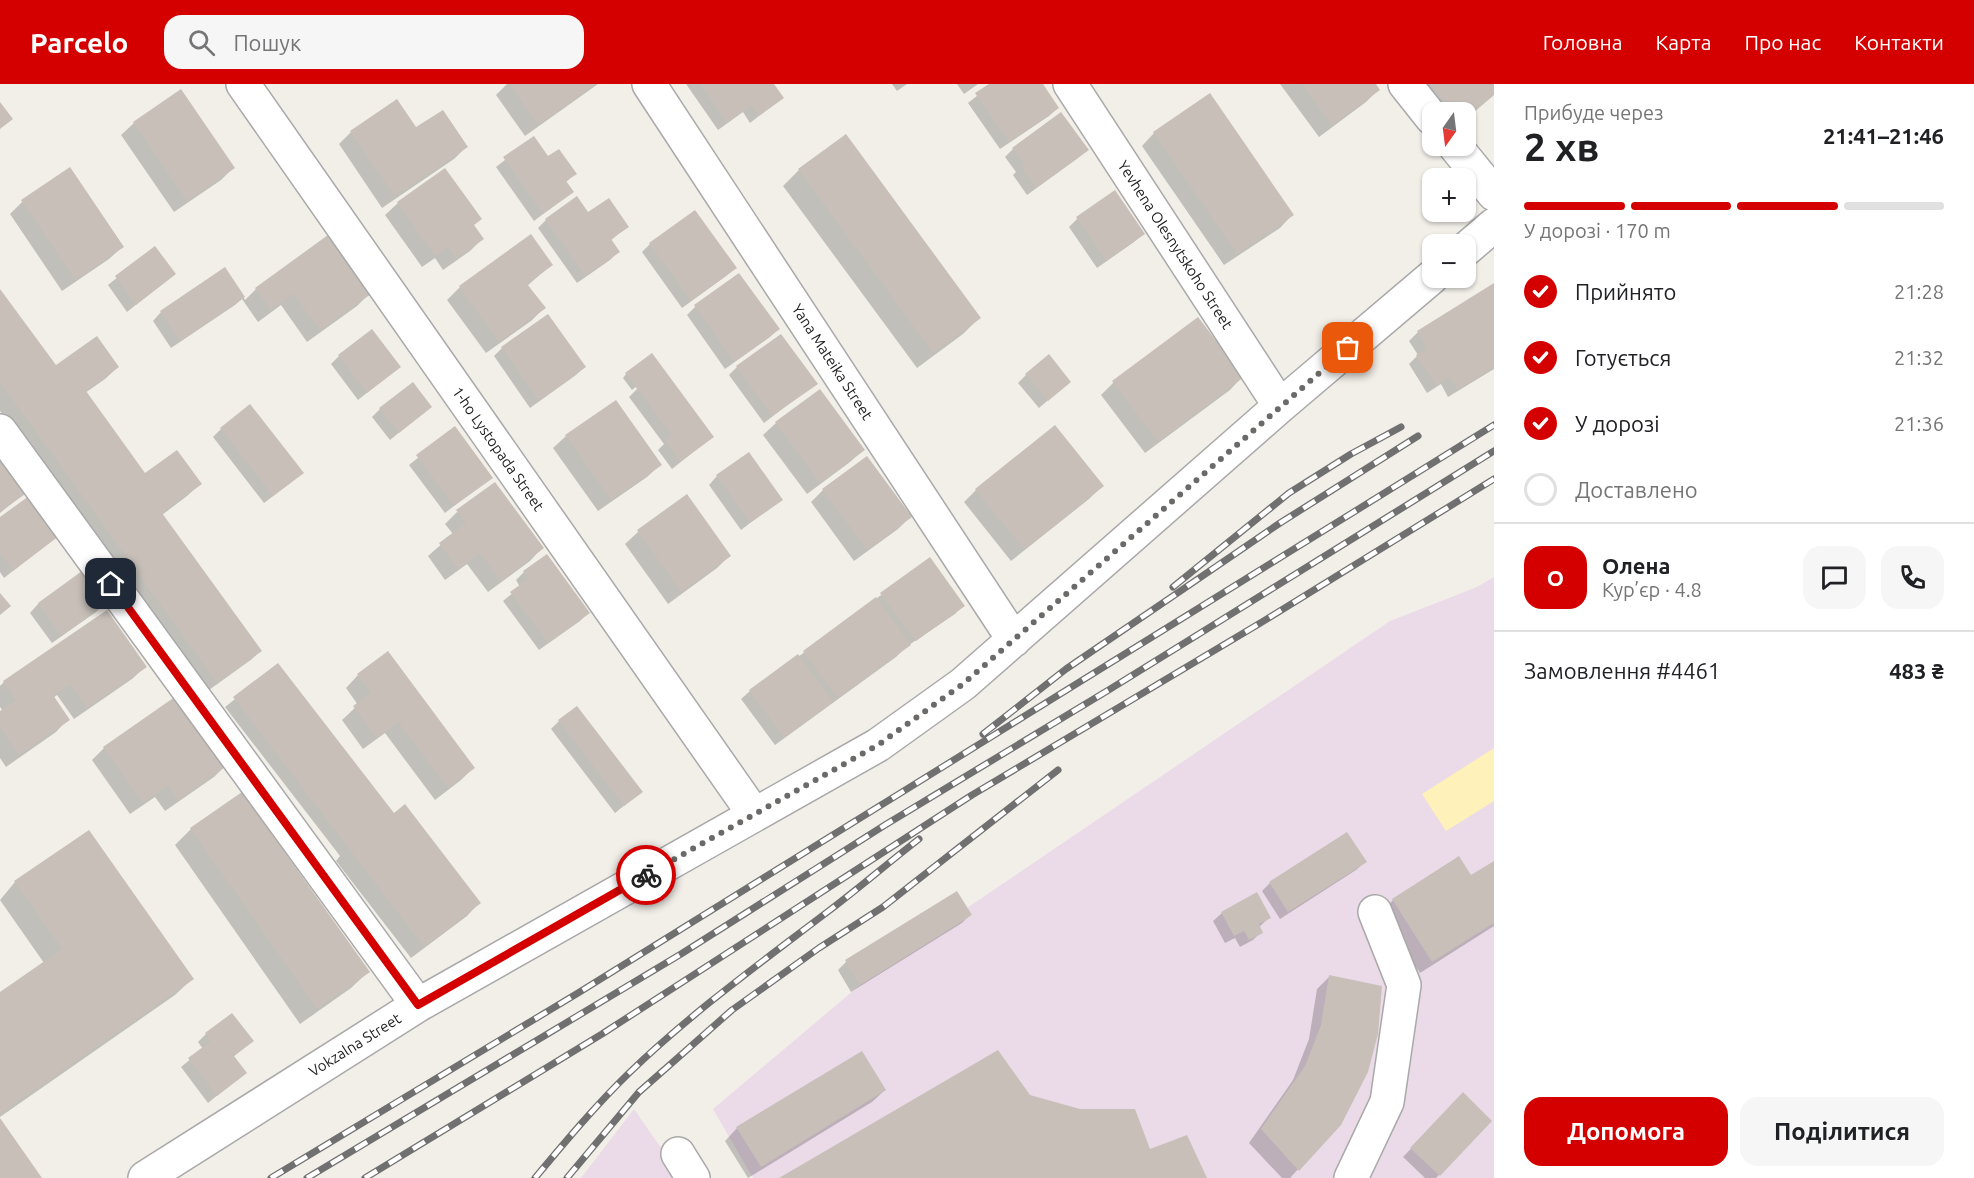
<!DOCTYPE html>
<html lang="uk">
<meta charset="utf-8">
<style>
:root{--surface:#fff;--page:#f6f6f6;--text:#202124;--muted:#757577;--line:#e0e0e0;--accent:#d40000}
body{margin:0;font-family:Ubuntu,sans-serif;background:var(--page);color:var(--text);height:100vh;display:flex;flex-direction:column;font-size:22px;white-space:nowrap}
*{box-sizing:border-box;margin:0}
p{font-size:20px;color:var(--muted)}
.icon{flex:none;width:33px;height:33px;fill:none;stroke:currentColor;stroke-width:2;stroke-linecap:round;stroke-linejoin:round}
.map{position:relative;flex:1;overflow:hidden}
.drawer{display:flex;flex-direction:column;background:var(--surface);width:480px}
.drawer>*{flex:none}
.needle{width:39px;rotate:194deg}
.tools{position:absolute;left:1422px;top:18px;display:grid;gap:12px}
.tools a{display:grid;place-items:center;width:54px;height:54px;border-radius:12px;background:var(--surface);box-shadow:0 2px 4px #0004;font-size:30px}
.pin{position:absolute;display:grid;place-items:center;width:51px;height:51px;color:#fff;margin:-26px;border-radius:12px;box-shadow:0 3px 9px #0006}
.courier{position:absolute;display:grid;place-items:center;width:60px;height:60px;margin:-30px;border:4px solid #d40000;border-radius:50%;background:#fff;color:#222;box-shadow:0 2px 8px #0007}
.head em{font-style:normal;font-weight:700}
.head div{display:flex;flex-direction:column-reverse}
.head{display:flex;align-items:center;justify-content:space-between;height:102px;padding:0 30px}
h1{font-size:39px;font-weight:700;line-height:45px}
.bar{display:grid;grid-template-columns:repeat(4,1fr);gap:9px 6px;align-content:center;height:72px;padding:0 30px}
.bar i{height:8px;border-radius:4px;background:var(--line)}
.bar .on{background:var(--accent)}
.bar p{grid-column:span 4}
.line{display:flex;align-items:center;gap:15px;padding:0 30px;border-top:2px solid var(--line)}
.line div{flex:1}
.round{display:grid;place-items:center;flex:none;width:63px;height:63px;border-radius:18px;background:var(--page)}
ol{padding:0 30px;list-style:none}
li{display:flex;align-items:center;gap:18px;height:66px}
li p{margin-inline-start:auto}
li .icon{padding:6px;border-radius:50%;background:var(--accent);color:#fff;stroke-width:4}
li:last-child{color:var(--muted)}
li i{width:33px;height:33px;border:3px solid var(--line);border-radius:50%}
.cta{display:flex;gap:12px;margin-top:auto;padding:12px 30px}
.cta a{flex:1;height:69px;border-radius:18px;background:var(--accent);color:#fff;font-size:24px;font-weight:700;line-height:69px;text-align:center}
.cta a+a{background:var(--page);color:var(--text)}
header{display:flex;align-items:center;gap:36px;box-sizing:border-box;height:84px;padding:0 30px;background:var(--accent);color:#fff}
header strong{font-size:28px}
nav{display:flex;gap:33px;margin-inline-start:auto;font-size:21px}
.search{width:420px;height:54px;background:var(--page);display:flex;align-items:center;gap:15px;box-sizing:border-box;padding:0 21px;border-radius:18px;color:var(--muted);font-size:22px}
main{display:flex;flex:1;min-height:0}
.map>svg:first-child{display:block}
.industrial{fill:#ebdbe8}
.sand{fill:#fff1ba}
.shadow{fill:#0003}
.building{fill:#c7bfb8}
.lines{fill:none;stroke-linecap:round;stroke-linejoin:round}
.minor-casing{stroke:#a9a9a9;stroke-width:36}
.minor{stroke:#fff;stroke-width:33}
.rail-casing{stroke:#707070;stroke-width:7}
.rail{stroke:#fff;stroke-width:4.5;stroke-dasharray:14;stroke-linecap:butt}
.done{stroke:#6b6a68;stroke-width:6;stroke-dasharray:0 10.8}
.route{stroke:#d40000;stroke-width:8}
.labels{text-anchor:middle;stroke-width:4.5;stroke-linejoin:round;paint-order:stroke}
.street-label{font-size:15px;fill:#222;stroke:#fff}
</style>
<header>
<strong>Parcelo</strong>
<div class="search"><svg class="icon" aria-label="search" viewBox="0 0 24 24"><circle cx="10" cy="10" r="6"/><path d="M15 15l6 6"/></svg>Пошук</div>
<nav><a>Головна</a><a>Карта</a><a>Про нас</a><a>Контакти</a></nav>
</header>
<main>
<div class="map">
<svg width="1494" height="1094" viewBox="0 0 1494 1094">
<rect width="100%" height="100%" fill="#f2efe9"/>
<path class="industrial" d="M1494,493v601h-741l-40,-69 147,-124 112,-70 -5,-7 423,-287 87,-34z
M634,1025l48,69h-101z"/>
<path class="sand" d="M1494,664v53l-48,30 -24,-37z"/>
<path class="shadow" d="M507,0h91l-73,52 -29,-41z
M686,0h86l10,14 -32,25 -7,-11 -25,18z
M892,0h15l-10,7z
M957,0h21l-14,10z
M992,0h49l17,24 -9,8 -49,33 -32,-46z
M1280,0h94l4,6 -12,12 -47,35z
M1407,0h87v11l-28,24v-7h-34z
M134,39l99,45 -12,12 -47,32 -53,-77z
M415,46l51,17 -12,12 -72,49 -43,-64 12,-12z
M1154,49l138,82 -12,13 -56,37 -82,-119z
M533,54l15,21 27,15 -10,9 7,9 -38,29 -38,-54z
M1013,65l74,1 -9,8 -51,37 -14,-20 3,-3 -11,-15z
M69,86l53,77 -13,12 -47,32 -52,-77 12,-12z
M799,86l180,148 -16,16 -46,34 -134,-182z
M1115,109l28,41 -9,8 -37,26 -28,-41 8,-8z
M398,119l75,23 9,13 -12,12 -27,19 -8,-12 -13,9 -37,-52z
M588,130l39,13 -17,14 8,11 -8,8 -33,23 -39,-55 8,-8z
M531,152l20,29 -24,21 17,22 -13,13 -45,32 -39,-53 13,-13z
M650,160l85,24 -9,8 -44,32 -40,-56z
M154,164l20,26 -47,38 -19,-27z
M225,185l20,31 11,-11 113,5 -12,12 -50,36 -26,-37 -23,17 -16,-23 -7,6 -64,43 -18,-27 8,-9z
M739,191l39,54 -8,8 -45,32 -38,-54 8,-8z
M1494,201v84l-46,28 -7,-13 -14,9 -18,-29 9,-9 -9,-14 8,-8z
M0,207l55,77 63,-1 -13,12 -20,14 60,82 55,9 -13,12 -25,19 98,136 -8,8 -43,31 -100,-138 -4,4 -105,-145z
M781,252l35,47 -52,40 -35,-48 8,-8z
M502,264l82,19 -8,8 -46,33 -36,-52z
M339,272l60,11 -41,33 -27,-36z
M626,290l86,63 -40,32 -14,-19 6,-6 -35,-47 9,-9 -1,-2 -5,4 -9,-12z
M1026,291l43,7 -30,26 -21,-25z
M1242,293l-12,13 -85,63 -44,-58 12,-12z
M819,307l44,59 -13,12 -43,32 -44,-59 13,-12z
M616,318l44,63 -13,12 -49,34 -45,-63 13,-12z
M430,323l-40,33 -18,-23 8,-8z
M455,344l36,49 -46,36 -36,-48z
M221,345l72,52 -29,22 -51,-66z
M0,372l26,36 -26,21z
M717,392l64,23 -40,31 -32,-45z
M1102,402l-13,13 -78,62 -47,-59 12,-12z
M823,406l87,27 -12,12 -44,32 -43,-59z
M687,412l42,60 -12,12 -49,36 -43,-60 13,-12z
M457,428l85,36 -12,13 -42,31 -21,-28 -22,16 -17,-24 25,-22 -8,-10z
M0,435l57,17 -53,42 -4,-6z
M524,488l64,41 -8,8 -41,29 -36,-49 17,-14 -4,-7z
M82,489l22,31 -8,8 -44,31 -22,-30 8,-9z
M881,511l82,10 -8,9 -49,33 -10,10 -121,88 -34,-46 9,-8 47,-35 1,1z
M278,581l115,150 86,88 -12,13 -56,42 -75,-97 4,-5 -115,-149z
M145,583l-13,12 -58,40 -17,-24 -4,3 15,21 -12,13 -50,35 -6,-9v-45l3,-2 -3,-4v-21l4,-4z
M358,591l115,93 -12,12 -26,20 -50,-67 -22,16 -21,-29 16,-15 -12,-17z
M559,637l82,71 -26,21 -64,-84z
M104,664l122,17 -12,12 -49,34 -10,-14 -25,17 -38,-54z
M242,710l126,178 -17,16 -51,36 -125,-179 16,-16z
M1365,778l-9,8 -76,49 -18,-28 8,-8z
M1494,778v64l-74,47 -39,-60 12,-13 78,-23z
M15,798l177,97 -17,16 -175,122v-123l44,-31 -44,-63z
M956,809l14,22 -8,8 -111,69 -13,-22 8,-8z
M1222,829l47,5 -10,9 2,5 -8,8 -13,7 -5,-9 -10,5 -12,-22z
M1329,893l11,147 -50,54h-8l-33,-35 44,-63 16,-41 8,-50z
M206,950l46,7 -19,16 12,16 -37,30 -27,-36 22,-18 -5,-7z
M885,1006l-13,12 -124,76 -23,-37 12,-13z
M1463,1010l27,27 -54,57h-11l-22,-21z"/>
<path class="building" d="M509,0h87l-58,41z
M700,0h74l10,14 -25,18 -8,-11 -24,18z
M989,0h54l16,24 -50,34 -34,-49z
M1301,0h75l4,6 -48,35z
M1430,0h64v10l-28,24v-6h-12z
M181,5l54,79 -48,33 -54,-79z
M1210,9l84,122 -57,39 -84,-122z
M397,15l19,28 27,-17 25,37 -73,49 -45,-65z
M0,18l13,17 -13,10z
M1061,28l28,38 -53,38 -16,-22 4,-3 -12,-15z
M846,50l135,184 -48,35 -135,-184z
M534,52l14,20 11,-7 18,25 -11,7 8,11 -31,22 -40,-57z
M70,83l54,80 -49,33 -54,-80z
M445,84l37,51 -8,6 10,14 -28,20 -8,-12 -13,9 -38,-54z
M1115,106l30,44 -39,27 -30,-44z
M577,112l11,16 21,-14 20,29 -18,12 9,13 -35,24 -40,-57z
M695,126l42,58 -46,33 -42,-58z
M531,150l22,31 -26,19 19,24 -47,34 -40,-56z
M328,151l43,59 -51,36 -27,-36 -22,16 -16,-22z
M155,162l21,28 -40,31 -21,-29z
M225,183l20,30 -65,44 -20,-30z
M739,189l41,56 -46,33 -40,-57z
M1494,199v84l-37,23 -8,-13 -13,9 -20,-31 11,-7 -10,-17z
M0,205l56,76 41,-29 22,31 -33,24 59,82 32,-23 25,34 -40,29 100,138 -45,32 -217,-301z
M548,230l38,53 -47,34 -38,-54z
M1198,233l46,60 -86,65 -46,-61z
M372,245l29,38 -34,26 -29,-38z
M781,250l37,50 -46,32 -36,-50z
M652,269l62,84 -34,25 -15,-21 7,-6 -47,-62z
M1049,270l22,28 -23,19 -23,-27z
M413,298l19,25 -33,26 -20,-25z
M820,305l45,61 -45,33 -45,-61z
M616,316l46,65 -51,35 -46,-65z
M250,320l54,69 -31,23 -53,-68z
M1055,341l49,61 -80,64 -49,-61z
M455,342l38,52 -39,28 -38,-51z
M749,368l34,48 -33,23 -34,-48z
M0,369l28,39 -28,20z
M867,372l45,61 -45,33 -45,-61z
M495,398l49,66 -43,33 -21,-28 -22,16 -19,-26 27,-20 -10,-13z
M687,410l44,62 -50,36 -44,-62z
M29,412l30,40 -46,35 -13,-18v-36z
M547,470l43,59 -42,30 -38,-51 18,-13 -5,-8z
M930,473l35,49 -49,35 -36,-48z
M82,487l24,33 -45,32 -23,-33z
M0,509l11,13 -11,9z
M876,513l35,48 -73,53 -35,-47z
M107,526l40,57 -60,41 -17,-24 -17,11 17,25 -51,35 -19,-27v-17l16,-11 -13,-19z
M388,567l87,117 -27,20 -50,-66 -21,16 -24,-32 18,-13 -14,-19z
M798,570l35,48 -49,36 -35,-48z
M278,579l116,150 11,-9 76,99 -57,44 -191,-250z
M179,610l49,71 -50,35 -10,-15 -25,18 -40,-56z
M577,622l66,86 -19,14 -66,-86z
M242,708l128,180 -53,37 -127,-181z
M89,746l105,149 -194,135v-122l62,-43 -48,-68z
M1347,748l20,30 -79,50 -19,-30z
M1459,772l12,19 23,-14v62l-62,39 -40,-63z
M957,807l15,24 -112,70 -15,-25z
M1257,808l14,26 -12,6 4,9 -14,7 -5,-9 -10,5 -13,-24z
M1329,891l53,11 -4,48 -10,38 -27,53 -42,46 -38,-42 44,-63 16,-41z
M232,929l22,28 -20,15 13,17 -30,23 -29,-38 23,-17 -6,-8z
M998,966l32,45 50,14h55l15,40 37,-14 20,43h-428z
M862,967l24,39 -125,77 -25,-40z
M1463,1008l29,29 -52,55 -30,-28z
M0,1034l42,60h-42z"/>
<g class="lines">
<defs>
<path id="minor" d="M243,0l511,730
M649,0l365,556
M1070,0l210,322
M1405,0l27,34
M1455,62l39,48
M1466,165l28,-24
M0,347l418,574
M678,1070l15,24
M145,1094l273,-173 460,-260 85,-61 317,-278 152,-129
M1351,1094l36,-76 17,-117 -29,-73"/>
</defs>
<use href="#minor" class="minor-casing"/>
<use href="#minor" class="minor"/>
<defs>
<path id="rail" d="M1173,503l116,-94 62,-39 50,-27
M983,650l83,-65 214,-146 138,-87
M271,1094l307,-185 916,-568
M307,1094l374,-224 204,-129 222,-134 387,-240
M365,1094l237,-144 370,-239 290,-173 232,-143
M535,1094c30,-36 60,-72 94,-105 61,-59 130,-109 197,-160 32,-24 62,-50 93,-74
M567,1094l72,-86 93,-82 87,-62 64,-41 175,-137"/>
</defs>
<use href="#rail" class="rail-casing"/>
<use href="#rail" class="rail"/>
</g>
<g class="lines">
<path class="done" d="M646,791l232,-130 85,-61 385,-336"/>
<path class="route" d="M111,500l307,421 228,-130"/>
</g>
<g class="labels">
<g class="street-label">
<text transform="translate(1175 161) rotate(57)" y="5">Yevhena Olesnytskoho Street</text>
<text transform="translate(832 278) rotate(57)" y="5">Yana Mateika Street</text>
<text transform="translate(498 365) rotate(55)" y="5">1-ho Lystopada Street</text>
<text transform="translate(355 961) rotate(-32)" y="5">Vokzalna Street</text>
</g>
</g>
</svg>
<div class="tools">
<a><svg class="needle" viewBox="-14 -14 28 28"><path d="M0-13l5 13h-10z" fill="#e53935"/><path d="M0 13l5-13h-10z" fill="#757577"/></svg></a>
<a>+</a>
<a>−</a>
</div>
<div class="pin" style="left:1348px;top:264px;background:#ea580c"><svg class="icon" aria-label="bag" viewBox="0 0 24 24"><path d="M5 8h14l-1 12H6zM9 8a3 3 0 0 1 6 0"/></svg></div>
<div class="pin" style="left:111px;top:500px;background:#1f2937"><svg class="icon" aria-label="home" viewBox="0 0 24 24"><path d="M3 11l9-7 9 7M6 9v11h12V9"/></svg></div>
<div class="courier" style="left:646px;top:791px"><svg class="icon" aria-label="bike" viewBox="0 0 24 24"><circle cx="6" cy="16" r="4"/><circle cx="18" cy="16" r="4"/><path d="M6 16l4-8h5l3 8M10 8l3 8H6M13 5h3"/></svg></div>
</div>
<section class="drawer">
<div class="head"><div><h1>2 хв</h1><p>Прибуде через</p></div><em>21:41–21:46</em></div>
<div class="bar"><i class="on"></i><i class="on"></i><i class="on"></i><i></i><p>У дорозі · 170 m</p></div>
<ol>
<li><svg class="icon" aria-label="check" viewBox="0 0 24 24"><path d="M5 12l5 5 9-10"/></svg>Прийнято<p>21:28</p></li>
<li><svg class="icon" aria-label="check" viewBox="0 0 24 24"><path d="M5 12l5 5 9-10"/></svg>Готується<p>21:32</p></li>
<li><svg class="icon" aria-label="check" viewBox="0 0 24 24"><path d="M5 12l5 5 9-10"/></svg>У дорозі<p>21:36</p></li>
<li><i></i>Доставлено</li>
</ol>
<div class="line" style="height:108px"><b class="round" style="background:var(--accent);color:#fff">О</b><div><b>Олена</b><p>Кур’єр · 4.8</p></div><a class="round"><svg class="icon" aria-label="chat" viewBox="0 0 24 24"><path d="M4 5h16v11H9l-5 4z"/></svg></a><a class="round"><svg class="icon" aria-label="phone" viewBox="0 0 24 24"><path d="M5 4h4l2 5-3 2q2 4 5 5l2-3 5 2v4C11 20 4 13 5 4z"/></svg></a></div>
<div class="line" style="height:78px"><div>Замовлення #4461</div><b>483 ₴</b></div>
<div class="cta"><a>Допомога</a><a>Поділитися</a></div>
</section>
</main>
